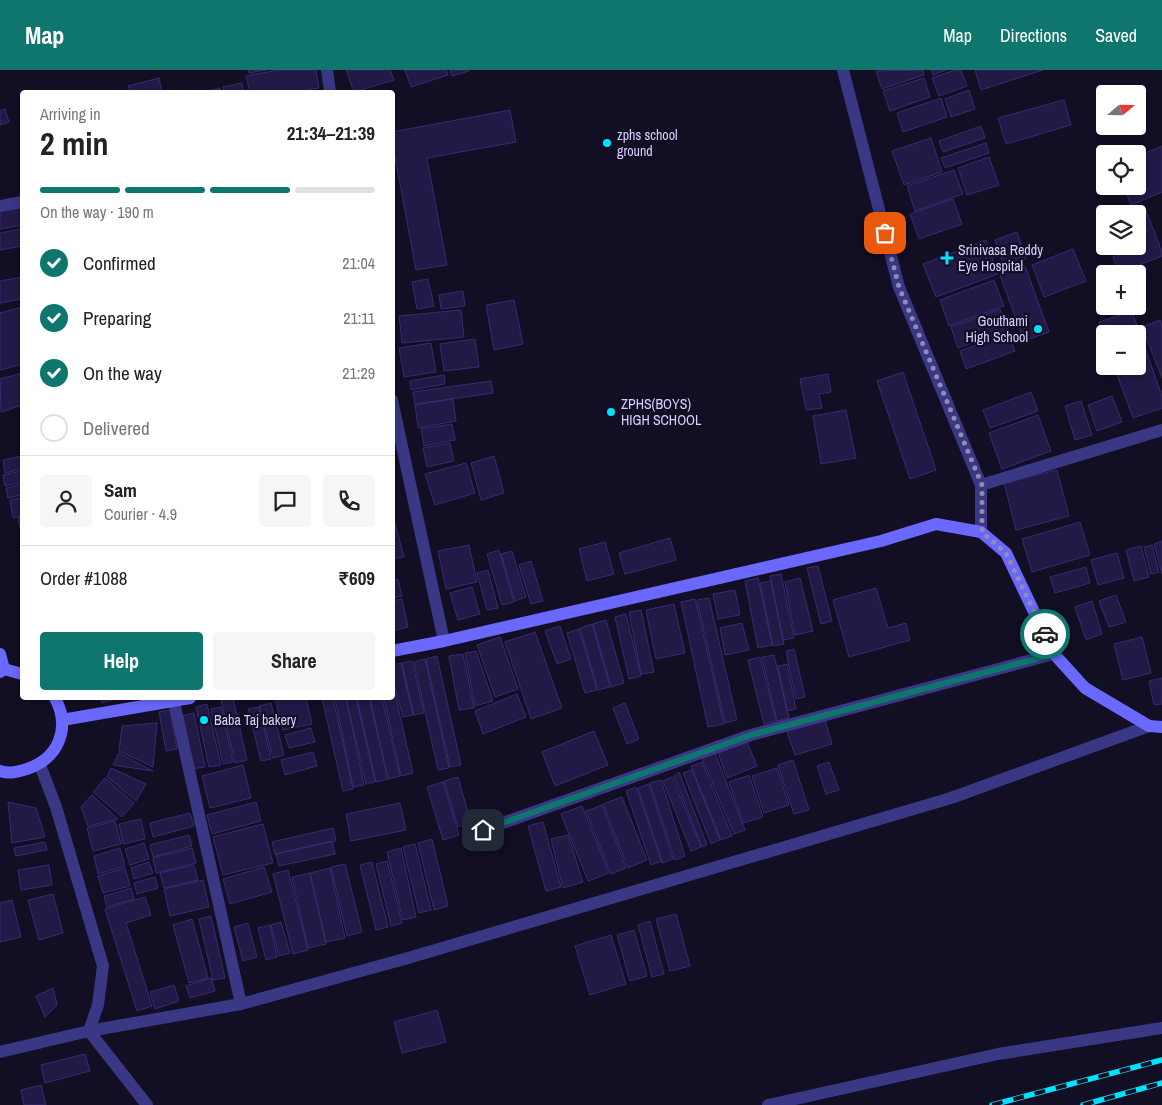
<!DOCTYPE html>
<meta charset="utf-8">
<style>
:root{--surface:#fff;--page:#f6f6f6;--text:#222;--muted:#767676;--line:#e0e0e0;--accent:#0f766e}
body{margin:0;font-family:"Archivo Narrow",sans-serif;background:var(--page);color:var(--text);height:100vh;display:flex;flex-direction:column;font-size:19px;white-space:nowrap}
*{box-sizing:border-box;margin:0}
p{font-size:16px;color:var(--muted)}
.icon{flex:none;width:28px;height:28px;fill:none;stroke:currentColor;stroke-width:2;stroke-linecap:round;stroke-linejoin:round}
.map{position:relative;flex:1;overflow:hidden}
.details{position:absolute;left:20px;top:20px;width:375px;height:610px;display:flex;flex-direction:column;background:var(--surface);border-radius:5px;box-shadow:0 2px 8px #0003}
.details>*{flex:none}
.needle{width:32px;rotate:70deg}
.controls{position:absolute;left:1096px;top:15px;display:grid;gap:10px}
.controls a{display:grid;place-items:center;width:50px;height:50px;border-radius:5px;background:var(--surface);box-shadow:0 2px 8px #0003;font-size:25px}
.pin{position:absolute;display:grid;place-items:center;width:42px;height:42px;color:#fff;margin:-21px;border-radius:10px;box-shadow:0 2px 8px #0006}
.courier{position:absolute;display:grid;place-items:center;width:50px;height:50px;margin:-25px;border:4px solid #0f766e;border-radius:50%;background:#fff;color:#222;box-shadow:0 1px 6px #0007}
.summary em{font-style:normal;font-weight:700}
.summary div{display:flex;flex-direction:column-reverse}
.summary{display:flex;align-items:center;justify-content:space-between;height:85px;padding:0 20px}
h1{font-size:32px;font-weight:700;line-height:38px}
.bar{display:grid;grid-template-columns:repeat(4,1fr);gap:8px 5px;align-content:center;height:60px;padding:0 20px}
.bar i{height:6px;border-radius:4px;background:var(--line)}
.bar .selected{background:var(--accent)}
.bar p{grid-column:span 4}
.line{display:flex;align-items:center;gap:12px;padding:0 20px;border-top:1px solid var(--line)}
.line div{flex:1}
.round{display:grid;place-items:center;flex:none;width:52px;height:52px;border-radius:5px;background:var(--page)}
ol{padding:0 20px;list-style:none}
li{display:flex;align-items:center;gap:15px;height:55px}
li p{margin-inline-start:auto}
li .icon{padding:5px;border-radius:50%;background:var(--accent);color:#fff;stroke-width:4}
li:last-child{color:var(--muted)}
li i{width:28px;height:28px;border:2px solid var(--line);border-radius:50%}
.cta{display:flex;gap:10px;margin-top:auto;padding:10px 20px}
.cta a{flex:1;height:58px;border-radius:5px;background:var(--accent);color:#fff;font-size:20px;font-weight:700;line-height:58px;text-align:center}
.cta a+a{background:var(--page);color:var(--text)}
header{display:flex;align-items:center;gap:30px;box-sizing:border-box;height:70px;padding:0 25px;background:var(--accent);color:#fff}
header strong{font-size:24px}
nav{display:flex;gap:28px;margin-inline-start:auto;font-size:18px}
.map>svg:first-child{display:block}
.building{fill:#221946;stroke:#392b72}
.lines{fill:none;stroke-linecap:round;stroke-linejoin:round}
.street{stroke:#3a3784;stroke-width:12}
.secondary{stroke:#6b68ff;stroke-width:12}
.rail-casing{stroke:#00e3fc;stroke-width:5.5}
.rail{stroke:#120e24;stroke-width:4;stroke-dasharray:11;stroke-linecap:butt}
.done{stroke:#918db2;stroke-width:5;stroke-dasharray:0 9}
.route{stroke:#0f766e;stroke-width:6}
.poi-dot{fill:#00e3fc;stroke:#120e24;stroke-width:2}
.labels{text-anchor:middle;stroke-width:4.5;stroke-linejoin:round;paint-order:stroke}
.poi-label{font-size:14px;fill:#d6d1ff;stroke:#120e24;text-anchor:start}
</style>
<header>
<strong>Map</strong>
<nav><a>Map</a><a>Directions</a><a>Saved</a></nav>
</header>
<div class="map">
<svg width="1162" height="1035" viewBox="0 0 1162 1035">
<rect width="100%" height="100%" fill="#120e24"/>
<path class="building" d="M248,0h18l-17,3z
M278,0h38l3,18 -21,4h-48l-4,-16z
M346,0h44l4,10 -40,12z
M405,0h41l2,5 -37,12z
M450,0h18l1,1 -17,5z
M923,0l1,5 -42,14 -6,-18z
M931,0h15l-13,5z
M955,0h6l6,16 -28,10 -7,-18z
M975,0h68l-62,20z
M159,8l3,14h-32l-2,-6z
M924,8l6,19 -40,14 -7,-20z
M242,13l2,9h-20l-1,-5z
M220,18l1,4h-19z
M969,20l6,19 -24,8 -6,-18z
M941,28l6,19 -44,15 -6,-19z
M1064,30l7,25 -65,19 -8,-26z
M5,39l4,13 -9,3v-14z
M510,40l6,32 -89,16 20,107 -31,5 -24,-129v-9z
M981,56l4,12 -42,14 -4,-11z
M931,68l11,34 -38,13 -12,-34z
M986,73l3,10 -44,15 -4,-10z
M1162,76v46l-31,13 -8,-19h15v-30z
M989,87l10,28 -32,10 -9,-27z
M954,100l9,24 -48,17 -8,-25z
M953,129l9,25 -43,15 -9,-25z
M22,135v20l-22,4v-20z
M1146,140l16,42v4l-43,17 -6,-16 30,-12 -5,-15v-16h-2z
M22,159v17l-22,4v-17z
M1017,162l9,27 -22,8 -9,-27z
M986,170l12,34 -62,23 -13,-33z
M1073,179l13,32 -42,16 -12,-32z
M1025,196l24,66 -25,9 -24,-66z
M22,207v22l-22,4v-22z
M428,209l6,27 -17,3 -5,-27z
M994,210l10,26 -55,20 -9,-26z
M463,221l2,15 -24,3 -2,-14z
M514,230l9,44 -29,6 -8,-45z
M22,237v57l-22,6v-57z
M1000,239l8,21 -50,18 -7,-21z
M461,240l3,27 -62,6 -3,-27z
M1132,241l30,85v12l-29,10 -19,-52h24v-32h-33v6l-6,-18z
M1160,250l2,6v52l-20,-51z
M1008,263l7,18 -49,18 -6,-18z
M475,269l4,28 -35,4 -4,-27z
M431,273l5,29 -32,5 -5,-29z
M903,302l33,98 -26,9 -33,-98z
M22,303v32l-21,7 -1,-33z
M828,304l3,18 -12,2 3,14 -16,2 -6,-31z
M444,305l1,9 -34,6 -1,-9z
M491,311l2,12 -78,11 -2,-12z
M1031,322l7,19 -48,17 -7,-18z
M1112,326l10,26 -25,9 -9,-26z
M453,329l3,22 -38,7 -3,-23z
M1081,331l11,34 -17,5 -10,-34z
M846,340l10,48 -35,6 -8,-48z
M1038,345l13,36 -49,18 -13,-36z
M452,354l3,16 -31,6 -3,-17z
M450,373l4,18 -27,6 -4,-19z
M22,386v13l-17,4 -2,-13z
M494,386l10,37 -23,7 -10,-37z
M466,393l9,30 -40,12 -10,-31z
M1057,400l12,46 -53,14 -12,-47z
M22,401v11l-17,4 -2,-11z
M22,414v11l-14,3 -2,-10z
M22,428v18l-9,2 -3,-18z
M392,442l12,45 -12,2z
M22,447v19l-4,-18z
M1080,452l10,33 -58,17 -10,-33z
M670,468l6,22 -51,14 -6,-21z
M1162,471v33l-8,-30z
M605,472l9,32 -27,7 -8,-32z
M469,475l8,37 -31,7 -8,-38z
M1152,475l7,27 -8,2 -7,-27z
M1141,476l8,31 -15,4 -8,-31z
M499,480l15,52 -12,3 -15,-51z
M512,481l14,46 -11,4 -14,-47z
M1117,483l7,25 -26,7 -7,-25z
M531,491l12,40 -12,3 -12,-39z
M818,496l14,55 -11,3 -14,-56z
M1086,497l4,16 -35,10 -5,-16z
M488,500l10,38 -11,2 -10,-37z
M781,504l13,64 -11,2 -13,-64z
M758,508l14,67 -14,3 -13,-67z
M800,508l13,53 -18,4 -10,-53z
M398,509l4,17 -10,2v-18z
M771,511l13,63 -11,2 -13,-63z
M472,517l8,27 -22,6 -8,-27z
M876,518l12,40 18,-5 4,17 -61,17 -16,-57z
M735,520l5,25 -22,4 -5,-25z
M1116,525l10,27 -17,5 -10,-26z
M709,528l28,122 -12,3 -28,-123z
M402,529l6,28 -16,4v-30z
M695,529l29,125 -16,3 -27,-125z
M1092,531l10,33 -16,6 -11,-33z
M674,534l11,49 -29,6 -10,-49z
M641,540l13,62 -13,2 -12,-62z
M626,544l15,62 -12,3 -14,-62z
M606,550l18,63 -13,4 -18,-63z
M742,553l7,27 -24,5 -5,-27z
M592,554l18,63 -12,3 -18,-62z
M560,556l11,33 -14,5 -12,-33z
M579,559l18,61 -12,3 -18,-60z
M535,562l27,76 -31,11 -26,-77z
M500,567l18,52 -23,8 -18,-52z
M1142,567l9,36 -28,7 -9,-36z
M794,579l11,48 -9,2 -10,-48z
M476,581l17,50 -18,5 -10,-53z
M463,584l11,54 -15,2 -10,-54z
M774,585l15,63 -12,3 -15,-64z
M437,586l24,109 -11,2 -24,-108z
M760,587l16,64 -12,3 -16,-64z
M425,589l24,109 -11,2 -24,-108z
M412,591l12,52 -10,2 -12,-52z
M401,593l12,52 -10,2 -11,-41v-11z
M787,594l9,45 -9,2 -9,-45z
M1162,608v26l-8,1 -5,-24z
M392,610l21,93 -12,3 -17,-78h8z
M517,624l9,23 -43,17 -8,-23z
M100,628h19l-17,5z
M233,628l14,62 -12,3 -14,-63z
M275,628h31l6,26 -29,6z
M322,628h11l20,91 -10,2z
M335,628h11l18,87 -11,2z
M346,628h10l19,84 -9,2z
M357,628h12l19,81 -12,3z
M370,628h12l18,78 -12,3z
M271,633l13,52 -11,3 -14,-52z
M625,633l14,36 -12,5 -14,-36z
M207,634l14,61 -12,2 -13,-60z
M221,637l12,55 -10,2 -12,-55z
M259,637l12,52 -10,2 -13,-52z
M170,640l7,39 -11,2 -7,-39z
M194,643l11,54 -14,2 -10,-53z
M824,647l8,27 -37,11 -9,-26z
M157,653l-4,44 -34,-16 3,-25z
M311,658l4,14 -26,6 -4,-13z
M594,661l14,34 -53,21 -13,-34z
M747,672l10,24 -30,12 -9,-25z
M313,682l4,14 -32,9 -4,-15z
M119,683l34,18 -40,-6z
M715,683l30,77 -11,4 -32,-76z
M793,690l16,50 -15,4 -16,-49z
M702,692l30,74 -11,4 -30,-74z
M829,692l10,28 -13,4 -9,-28z
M243,695l8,33 -41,10 -8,-32z
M111,698l35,16 -10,17 -29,-24z
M777,698l12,37 -25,8 -12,-37z
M692,700l28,70 -9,4 -28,-71z
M679,702l28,73 -5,2 -28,-71z
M749,705l14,42 -20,6 -14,-41z
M458,707l13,46 -13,4 -14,-46z
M672,707l29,70 -10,4 -28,-70z
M105,708l29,25 -12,14 -29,-25z
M661,710l24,76 -10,4 -25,-77z
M443,712l16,53 -16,5 -16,-53z
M649,714l24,75 -11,4 -24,-75z
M636,717l26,74 -11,4 -25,-74z
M92,725l26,24 -30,7 -7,-19z
M622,727l25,63 -19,8 -25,-64z
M8,732l28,6 9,29 -33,6z
M256,732l5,19 -49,13 -5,-19z
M400,733l6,27 -55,11 -5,-27z
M602,735l24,63 -15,6 -25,-63z
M582,736l27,67 -21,8 -27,-67z
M190,743l4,13 -41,11 -3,-14z
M141,749l4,20 -22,5 -4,-20z
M115,751l6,23 -28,7 -6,-23z
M543,752l18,65 -15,4 -18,-65z
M263,754l10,39 -50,12 -10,-38z
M333,758l3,13 -61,13 -3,-12z
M189,765l3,11 -39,11 -3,-12z
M568,765l15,47 -20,6 -12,-49z
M432,769l16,67 -14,4 -16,-67z
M332,771l3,13 -56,12 -3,-12z
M45,772l2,8 -31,6 -2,-8z
M144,773l5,16 -19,6 -5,-16z
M415,774l16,66 -12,3 -16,-66z
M120,778l5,18 -27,8 -4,-18z
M192,778l4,15 -40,10 -3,-15z
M401,778l15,69 -13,3 -16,-68z
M387,791l15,62 -11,3 -15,-62z
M149,792l4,11 -19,6 -3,-11z
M372,792l16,65 -12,3 -16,-65z
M345,794l17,68 -15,4 -16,-69z
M49,795l3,20 -31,5 -3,-20z
M194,795l4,15 -34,8 -4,-15z
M264,797l8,25 -42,12 -7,-25z
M125,798l5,18 -27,7 -5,-17z
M330,798l15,70 -19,4 -16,-69z
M288,800l20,80 -15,4 -20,-80z
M310,803l16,71 -18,4 -16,-71z
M155,807l3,11 -21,6 -3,-11z
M203,810l6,27 -39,9 -6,-27z
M131,818l3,11 -27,8 -3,-11z
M53,824l10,39 -24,7 -11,-40z
M145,827l6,18 -25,8 26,83 -15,5 -32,-102z
M12,830l9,37 -21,5v-39z
M676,844l14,52 -20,5 -14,-52z
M211,846l14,62 -12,2 -14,-61z
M192,849l16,59 -19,5 -16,-58z
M650,851l14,53 -12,3 -14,-52z
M281,852l9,31 -11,3 -8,-31z
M248,853l9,34 -14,4 -9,-34z
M270,855l7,32 -11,3 -8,-32z
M634,860l13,46 -17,5 -13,-46z
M611,865l15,49 -36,11 -15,-49z
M211,908l4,13 -25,7 -4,-12z
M174,915l5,16 -24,8 -5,-17z
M53,918l4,17 -12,12 -9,-21z
M437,940l9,32 -44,11 -8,-31z
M85,984l5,17 -45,12 -4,-18z
M41,1015l5,20h-22l-3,-15z"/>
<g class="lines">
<path class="street" d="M327,0l3,22
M843,0l56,217 82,198v47
M0,136l22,-4
M392,330l52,241
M981,415l181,-55
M174,632l67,302
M40,695l16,42 47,159 -5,39 -9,26 58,74
M483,760l268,-95 303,-81
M0,982l89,-21 152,-27 167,-46 543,-160 198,-72
M768,1035l230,-51 164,-26"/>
<path class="secondary" d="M392,581l52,-10 437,-100 55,-17 45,8 25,21 48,101 31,34 64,38 13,1
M0,584l4,15
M0,602l4,-3 18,5
M62,650l128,-22
M0,701c9,3 17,1 27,-2 32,-11 44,-41 28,-71"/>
<defs>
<path id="rail" d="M992,1035l170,-45
M1083,1035l79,-22"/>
</defs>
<use href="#rail" class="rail-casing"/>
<use href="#rail" class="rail"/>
</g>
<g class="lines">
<path class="done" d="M885,163l14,54 83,198v47l24,21 39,81"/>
<path class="route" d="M483,760l268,-95 303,-81 -9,-20"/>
</g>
<g class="poi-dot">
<circle cx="607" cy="73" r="5"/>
<path d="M944.5 180.5h5v5h5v5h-5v5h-5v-5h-5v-5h5z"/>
<circle cx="1038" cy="259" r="5"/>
<circle cx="611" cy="342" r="5"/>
<circle cx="204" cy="650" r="5"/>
</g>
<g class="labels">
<g class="poi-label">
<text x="617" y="70">zphs school<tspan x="617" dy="16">ground</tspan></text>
<text x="958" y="185">Srinivasa Reddy<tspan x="958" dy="16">Eye Hospital</tspan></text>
<text x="1028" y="256" text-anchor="end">Gouthami<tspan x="1028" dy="16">High School</tspan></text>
<text x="621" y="339">ZPHS(BOYS)<tspan x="621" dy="16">HIGH SCHOOL</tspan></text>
<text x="214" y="655">Baba Taj bakery</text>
</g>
</g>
</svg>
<div class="controls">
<a><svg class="needle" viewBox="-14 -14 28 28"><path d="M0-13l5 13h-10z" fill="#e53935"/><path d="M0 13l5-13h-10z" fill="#767676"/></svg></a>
<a><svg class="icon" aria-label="locate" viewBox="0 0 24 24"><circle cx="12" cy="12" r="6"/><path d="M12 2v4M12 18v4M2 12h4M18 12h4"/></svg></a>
<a><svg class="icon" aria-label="layers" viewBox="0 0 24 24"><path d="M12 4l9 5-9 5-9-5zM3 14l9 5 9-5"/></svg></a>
<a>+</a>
<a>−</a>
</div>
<div class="pin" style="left:885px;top:163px;background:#ea580c"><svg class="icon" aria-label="bag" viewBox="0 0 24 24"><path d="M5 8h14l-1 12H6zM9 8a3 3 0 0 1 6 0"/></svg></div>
<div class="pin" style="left:483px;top:760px;background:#1f2937"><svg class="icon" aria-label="home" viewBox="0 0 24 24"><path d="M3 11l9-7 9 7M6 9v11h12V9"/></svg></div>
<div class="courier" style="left:1045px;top:564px"><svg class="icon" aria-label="car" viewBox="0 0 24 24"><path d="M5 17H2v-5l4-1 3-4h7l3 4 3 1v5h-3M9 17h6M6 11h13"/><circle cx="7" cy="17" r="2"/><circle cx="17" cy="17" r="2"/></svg></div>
<section class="details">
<div class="summary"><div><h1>2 min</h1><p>Arriving in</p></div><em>21:34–21:39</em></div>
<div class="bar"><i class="selected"></i><i class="selected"></i><i class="selected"></i><i></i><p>On the way · 190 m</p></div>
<ol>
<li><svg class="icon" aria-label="check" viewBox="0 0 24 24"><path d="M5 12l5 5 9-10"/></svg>Confirmed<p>21:04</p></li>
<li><svg class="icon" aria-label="check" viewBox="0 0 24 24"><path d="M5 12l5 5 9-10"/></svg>Preparing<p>21:11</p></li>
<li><svg class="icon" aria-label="check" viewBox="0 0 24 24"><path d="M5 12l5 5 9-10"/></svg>On the way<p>21:29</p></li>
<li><i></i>Delivered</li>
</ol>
<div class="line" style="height:90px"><a class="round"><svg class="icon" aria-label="person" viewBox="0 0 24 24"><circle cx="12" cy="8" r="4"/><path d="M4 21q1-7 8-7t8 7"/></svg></a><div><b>Sam</b><p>Courier · 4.9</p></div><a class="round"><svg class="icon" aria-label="chat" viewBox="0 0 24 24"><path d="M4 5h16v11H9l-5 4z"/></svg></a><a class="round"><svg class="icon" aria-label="phone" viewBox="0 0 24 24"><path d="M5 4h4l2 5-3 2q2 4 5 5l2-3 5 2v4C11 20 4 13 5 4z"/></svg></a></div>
<div class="line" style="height:65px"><div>Order #1088</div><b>₹609</b></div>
<div class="cta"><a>Help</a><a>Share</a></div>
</section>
</div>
